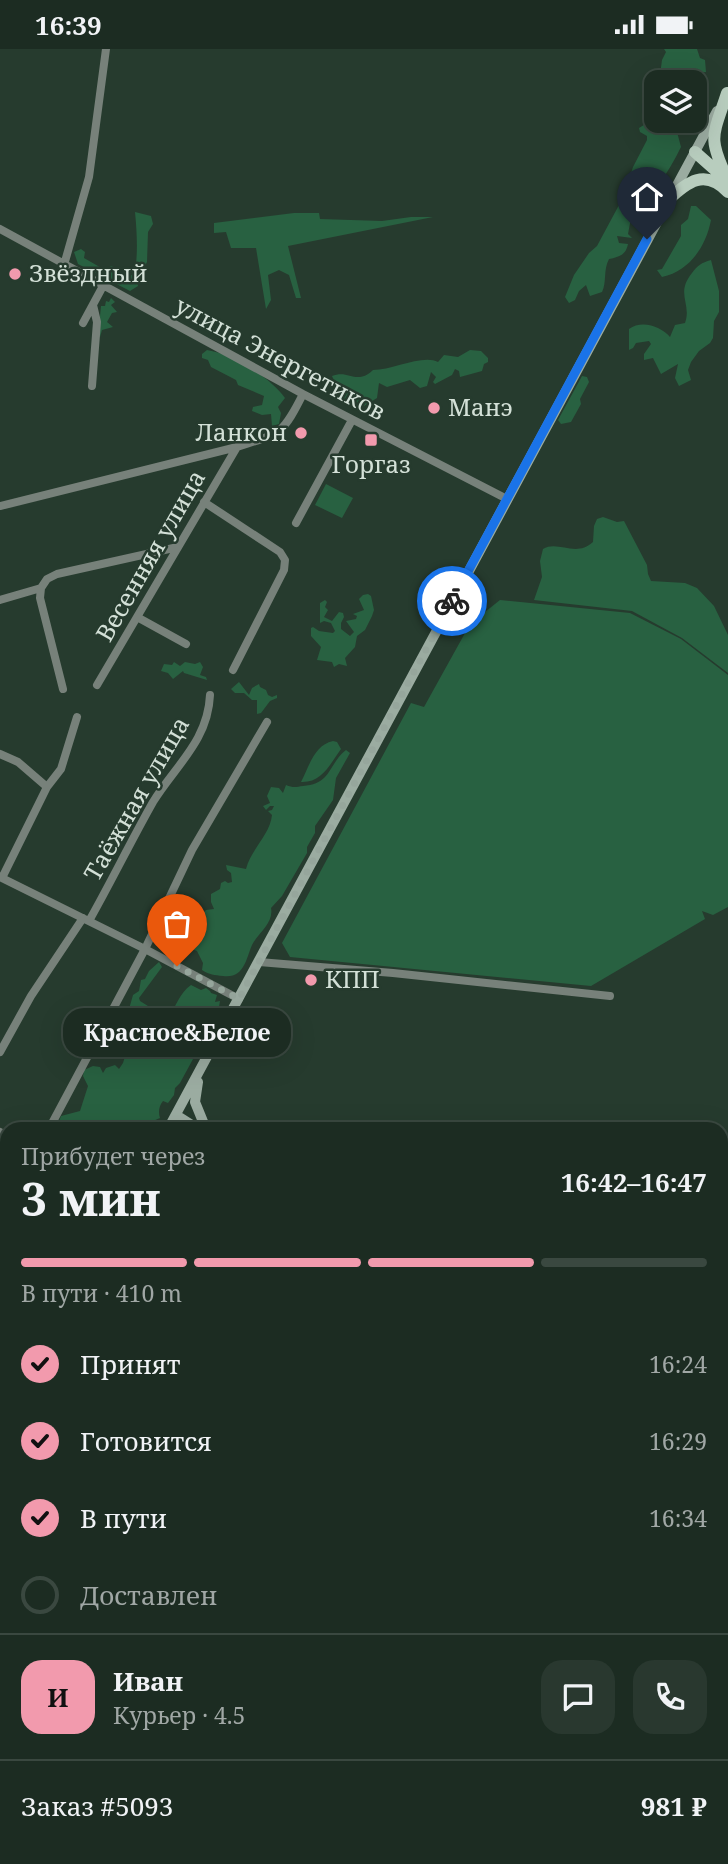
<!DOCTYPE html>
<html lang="ru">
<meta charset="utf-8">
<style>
:root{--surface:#1c2c22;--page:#29382f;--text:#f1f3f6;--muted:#a0a7a5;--line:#3a4840;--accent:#f29aad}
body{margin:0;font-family:"Noto Serif",serif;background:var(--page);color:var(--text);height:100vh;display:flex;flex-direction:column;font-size:26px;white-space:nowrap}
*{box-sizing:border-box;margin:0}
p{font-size:23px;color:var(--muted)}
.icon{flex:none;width:38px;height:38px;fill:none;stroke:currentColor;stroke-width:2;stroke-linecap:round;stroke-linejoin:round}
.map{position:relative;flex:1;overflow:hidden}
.details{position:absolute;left:0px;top:1073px;width:728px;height:744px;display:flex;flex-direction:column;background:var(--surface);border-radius:21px 21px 0 0;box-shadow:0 7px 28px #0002,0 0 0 2px var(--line)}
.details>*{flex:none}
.fabs{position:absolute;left:644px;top:21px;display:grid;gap:14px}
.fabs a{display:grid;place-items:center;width:63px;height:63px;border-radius:14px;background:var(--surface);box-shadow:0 7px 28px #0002,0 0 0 2px var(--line);font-size:35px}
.pin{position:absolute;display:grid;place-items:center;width:60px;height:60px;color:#fff;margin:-72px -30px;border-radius:50% 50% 50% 0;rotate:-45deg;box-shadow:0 0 7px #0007}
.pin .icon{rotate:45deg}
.courier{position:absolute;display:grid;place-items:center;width:70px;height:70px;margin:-35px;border:5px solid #1a73e8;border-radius:50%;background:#fff;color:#222;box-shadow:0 2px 9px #0007}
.bubble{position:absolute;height:49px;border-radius:21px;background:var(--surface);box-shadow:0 7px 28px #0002,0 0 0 2px var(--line);font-size:23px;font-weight:700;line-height:49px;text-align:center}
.head em{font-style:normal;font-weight:700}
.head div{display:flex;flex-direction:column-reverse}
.head{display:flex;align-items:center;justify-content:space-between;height:119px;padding:0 21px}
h1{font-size:46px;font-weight:700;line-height:52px}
.bar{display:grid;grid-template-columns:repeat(4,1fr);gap:10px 7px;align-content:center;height:84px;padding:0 21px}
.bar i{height:9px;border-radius:5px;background:var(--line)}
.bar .active{background:var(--accent)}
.bar p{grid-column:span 4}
.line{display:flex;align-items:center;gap:18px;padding:0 21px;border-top:2px solid var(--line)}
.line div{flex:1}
.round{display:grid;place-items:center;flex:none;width:74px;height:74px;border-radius:21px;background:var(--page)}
ol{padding:0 21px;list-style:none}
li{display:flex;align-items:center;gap:21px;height:77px}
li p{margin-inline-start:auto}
li .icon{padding:7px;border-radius:50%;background:var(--accent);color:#111;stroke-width:4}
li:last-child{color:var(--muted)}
li i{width:38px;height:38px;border:4px solid var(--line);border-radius:50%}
.status{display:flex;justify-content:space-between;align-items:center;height:49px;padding:0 35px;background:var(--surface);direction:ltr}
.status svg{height:19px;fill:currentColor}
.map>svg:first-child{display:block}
.green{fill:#286141}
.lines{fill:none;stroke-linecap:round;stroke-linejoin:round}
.minor{stroke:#77817a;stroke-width:8}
.secondary{stroke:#9baca1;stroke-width:10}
.primary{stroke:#b8cdbe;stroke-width:12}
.done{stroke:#96a69c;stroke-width:7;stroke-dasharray:0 12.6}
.route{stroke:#1a73e8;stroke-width:9}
.poi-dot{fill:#f29aad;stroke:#263b2e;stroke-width:2.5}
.labels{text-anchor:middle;stroke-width:5;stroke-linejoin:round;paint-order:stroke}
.poi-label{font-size:24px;fill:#d3e0d7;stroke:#263b2e;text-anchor:start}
.street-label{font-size:24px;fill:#d3e0d7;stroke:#263b2e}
</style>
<div class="status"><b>16:39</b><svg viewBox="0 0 49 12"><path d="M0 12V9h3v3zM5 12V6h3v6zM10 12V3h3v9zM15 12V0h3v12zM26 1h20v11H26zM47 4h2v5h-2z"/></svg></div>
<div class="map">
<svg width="728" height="1815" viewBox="0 0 728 1815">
<rect width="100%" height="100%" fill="#263b2e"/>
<path class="green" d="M664,0h33l3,9 5,2 1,12 -12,1 -4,3v6h-31l3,-22 4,-8z
M656,49v23h14l1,6 6,5 4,15c-8,16 -22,43 -39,50l-12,-10v-11l3,-9 14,-27v-4l-7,-4 -1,-4 8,-5 3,-16z
M619,156h6l7,8 -4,21 4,4 -15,-2 2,7 9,1c-2,11 -9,13 -19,15 -6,11 -2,23 -7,33l-12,4 -4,-11 -7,6 -4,9 -6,3 -4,-6 9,-22 15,-22 8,-7z
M691,157h5l15,14c-5,26 -21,51 -49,57l-5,-7 5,-1 19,-33v-11l7,-6z
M135,163l16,4 2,8 -5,8 -1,30 -10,19 1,5 -8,5 -52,-27 -4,-12 7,-3 4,3 -1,6 21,12 6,-4 8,3 2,7 7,1 7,-4c3,-20 2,-40 0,-61z
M294,164h25l1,6 62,2 29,-4h22l-145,29 13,52h-5l-7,-23 -10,-5 -11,5 3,25 -5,9 -10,-61h-25l-5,-16 -12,1v-10z
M711,211l8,31v21l-5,9 -1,17 -3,5 -11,8 -8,11 -3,8 3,10 -12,6 -4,-8 3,-14 -17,10 -8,-16 -9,2v-6l7,-10 -2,-3 -13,2 -3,5 -4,2v-21c13,-10 33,-2 41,8l5,-12 10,-2c7,-20 -10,-29 7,-50 6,-8 9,-10 19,-13z
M111,249l4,4 -4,3 6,7 -5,1 -5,9 6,5 -11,3 -2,7 -2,-1 3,-30h4l1,-5 3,1z
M207,301c26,4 64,28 78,48l-7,9 3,6 -2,11 -7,2 -1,-12 -9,1 -10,-4 1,-4 9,-2 2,-9 -26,-11 -2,-5 -25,-13 -3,-7 -6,-2v-4z
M470,301l11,1 7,7v4l-4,2 -2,7 -22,6 -1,-6 -4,-2 -3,6 -17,9 -2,-2 3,-5 -5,-5 -4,14 -7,2 -10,-8 -23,7 -8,-4 -2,15 -13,8 -9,2 -9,-3 -5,-9 -9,-4v-3l4,-4 -4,-9c17,-7 24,10 41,-6 20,0 50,-16 65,-8l6,-7 14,2z
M582,327l5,1 2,5 -9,17 1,5 -10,18 -10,2 -3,-4z
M326,435l27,14 -11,20 -27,-13z
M603,468l14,5 7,-1 23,44 1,9 3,7 34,2 12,5 17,18 14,29v38l-46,-35 -50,-27 -98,-11 8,-23 -2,-16 3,-12c15,-9 33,9 50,-7l1,-16 3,-7z
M368,545l3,2 3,14 -2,6 -7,14 -8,6 -2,11 -10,11 2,8 -8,-2 -5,3 -2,-5 -15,-2 4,-13 -10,-11v-8l2,-1 6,4 14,2 2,-2 -4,-8 -7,-2 -4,2v-20l5,-3 2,2 -2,5 3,3 -4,7 8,4 7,-9 4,1 1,4 -3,6v6l9,7 4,-4 -8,-11 10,-2 1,-3 -4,-2 11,-4 -5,-11 4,-4z
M500,551l130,13 51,26 47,36v232l-15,8 -11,-4 3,8 -114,67 -301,-29 -8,-14 129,-240 13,4 46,-83z
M174,613l6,4 5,-4 10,2 5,-2 3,5 -3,8 6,2 1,3 -23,-7 -1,-2 -10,8 -5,-6 -7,-2 3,-7 8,1z
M239,633l10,13 3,-7 7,-4 1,3 6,3 2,5 4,2 5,-2v3l-7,3 -9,12 -4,1v-14h-5l-8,-7h-9l-4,-4z
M333,692l4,1 4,7c-11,15 -19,34 -40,33 8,-15 13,-37 32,-41z
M346,701l4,3 -14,25 -3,22 -18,26v7l-8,14v6l-25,43 -11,12c3,15 -13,25 -19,37 -6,14 -8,34 -29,31 -9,-1 -13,-1 -21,-6l1,-7 -6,-12 -18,-7 -10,6 -2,-9c12,-12 29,-19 39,-31l8,-1 -3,-7v-8l9,-5 1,-6 4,-2 3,2 4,-1 -1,-9 -4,-3 -1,-5 20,4c5,-20 24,-34 26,-54l-4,-4 4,-1 2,-4h-4l-4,4 -3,-4 7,-3 -3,-7 4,-9 8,1 4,5 3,-8c7,3 10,2 17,1 29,-2 25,-22 43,-36z
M159,913l3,5 -23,31 1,3 16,10 5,6 6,2c9,-11 12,-26 24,-34l10,5 5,-2 4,3 1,2 6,2 -2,7 5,-1 -2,12 -38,70 -5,5 -1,7 -6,8 -5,-2c-4,5 -5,11 -3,17l-7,3 -3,8h-94l5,-13 19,-5 8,-25 -5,-10 1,-6 9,-4 7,1 3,6 3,-5 9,-3 4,4 4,-6 4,-13 -8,-9 -2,-11 10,-14 6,-21 6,-4 2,-11 4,-1 4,-8z
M7,1234v104l-6,1 -1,-93z"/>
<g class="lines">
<path class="minor" d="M0,180l303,165 204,105
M64,216l25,-88 17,-128
M83,274l20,-37
M92,337l5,-64 -4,-17
M204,453l76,50 5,8 -1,10 -51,100
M0,457l237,-59c43,-14 45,-11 66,-53
M296,474l56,-103
M41,539l6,-9 10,-5 121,-27
M41,539l-1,10 23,91
M0,551l41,-12
M137,568l49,27
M97,636l140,-238
M0,705l18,8 29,25
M0,828l145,72 94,50
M2,829l45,-91 14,-18 16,-52
M89,872c22,-39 42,-80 64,-119 22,-36 55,-61 57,-107
M259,913l134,11 217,23
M0,1003l31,-56 52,-78
M49,1080l96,-180 47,-99 75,-128
M0,1083l7,4
M0,1169l7,-13"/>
<path class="secondary" d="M198,1033l-3,20 11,27
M176,1066l22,14
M168,1080l549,-1018
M0,1391l7,-13
M721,1728l7,4
M0,1783l7,4
M42,1810l9,5"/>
<path class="primary" d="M727,44c-14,43 -20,44 1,87
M695,103l27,24
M668,151c19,-18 37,-32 60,-8"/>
</g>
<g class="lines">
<path class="done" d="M177,917l62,33 213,-398"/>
<path class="route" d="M452,552l195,-362"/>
</g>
<g class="poi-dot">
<circle cx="15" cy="225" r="7"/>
<circle cx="434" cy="359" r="7"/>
<circle cx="301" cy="384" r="7"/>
<rect x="364" y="384" width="14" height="14" rx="3.5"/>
<circle cx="311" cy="931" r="7"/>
</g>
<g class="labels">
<g class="poi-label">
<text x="29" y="233">Звёздный</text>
<text x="448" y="367">Манэ</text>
<text x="287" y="392" text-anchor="end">Ланкон</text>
<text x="371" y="424" text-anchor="middle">Горгаз</text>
<text x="325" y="939">КПП</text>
</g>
<g class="street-label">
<text transform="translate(280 310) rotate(28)" y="8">улица Энергетиков</text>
<text transform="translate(151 507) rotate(-60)" y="8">Весенняя улица</text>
<text transform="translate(137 750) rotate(-60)" y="8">Таёжная улица</text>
</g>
</g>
</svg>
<div class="fabs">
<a><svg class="icon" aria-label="layers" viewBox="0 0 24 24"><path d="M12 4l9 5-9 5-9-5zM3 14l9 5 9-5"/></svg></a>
</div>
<div class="pin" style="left:177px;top:917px;background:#ea580c"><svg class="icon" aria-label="bag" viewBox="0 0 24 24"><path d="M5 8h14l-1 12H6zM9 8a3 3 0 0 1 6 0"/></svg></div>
<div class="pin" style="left:647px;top:190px;background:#1f2937"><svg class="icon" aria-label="home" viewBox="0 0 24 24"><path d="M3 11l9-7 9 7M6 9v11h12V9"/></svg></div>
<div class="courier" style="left:452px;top:552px"><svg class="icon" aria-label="bike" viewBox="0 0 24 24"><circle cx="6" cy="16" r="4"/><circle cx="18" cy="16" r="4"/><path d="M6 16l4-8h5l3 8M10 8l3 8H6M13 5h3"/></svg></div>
<div class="bubble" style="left:63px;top:959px;width:228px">Красное&amp;Белое</div>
<section class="details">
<div class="head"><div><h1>3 мин</h1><p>Прибудет через</p></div><em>16:42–16:47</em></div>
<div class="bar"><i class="active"></i><i class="active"></i><i class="active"></i><i></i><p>В пути · 410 m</p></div>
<ol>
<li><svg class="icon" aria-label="check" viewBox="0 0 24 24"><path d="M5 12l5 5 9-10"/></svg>Принят<p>16:24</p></li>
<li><svg class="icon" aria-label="check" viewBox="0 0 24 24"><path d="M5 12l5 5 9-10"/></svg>Готовится<p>16:29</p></li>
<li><svg class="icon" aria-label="check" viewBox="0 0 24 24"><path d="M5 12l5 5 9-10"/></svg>В пути<p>16:34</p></li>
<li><i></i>Доставлен</li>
</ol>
<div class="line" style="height:126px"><b class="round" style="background:var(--accent);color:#111">И</b><div><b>Иван</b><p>Курьер · 4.5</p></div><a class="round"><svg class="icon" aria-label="chat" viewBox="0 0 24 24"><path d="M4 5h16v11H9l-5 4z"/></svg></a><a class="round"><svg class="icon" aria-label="phone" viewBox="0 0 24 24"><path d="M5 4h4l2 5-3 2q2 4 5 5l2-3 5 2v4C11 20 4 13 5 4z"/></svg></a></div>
<div class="line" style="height:91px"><div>Заказ #5093</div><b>981 ₽</b></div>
</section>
</div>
